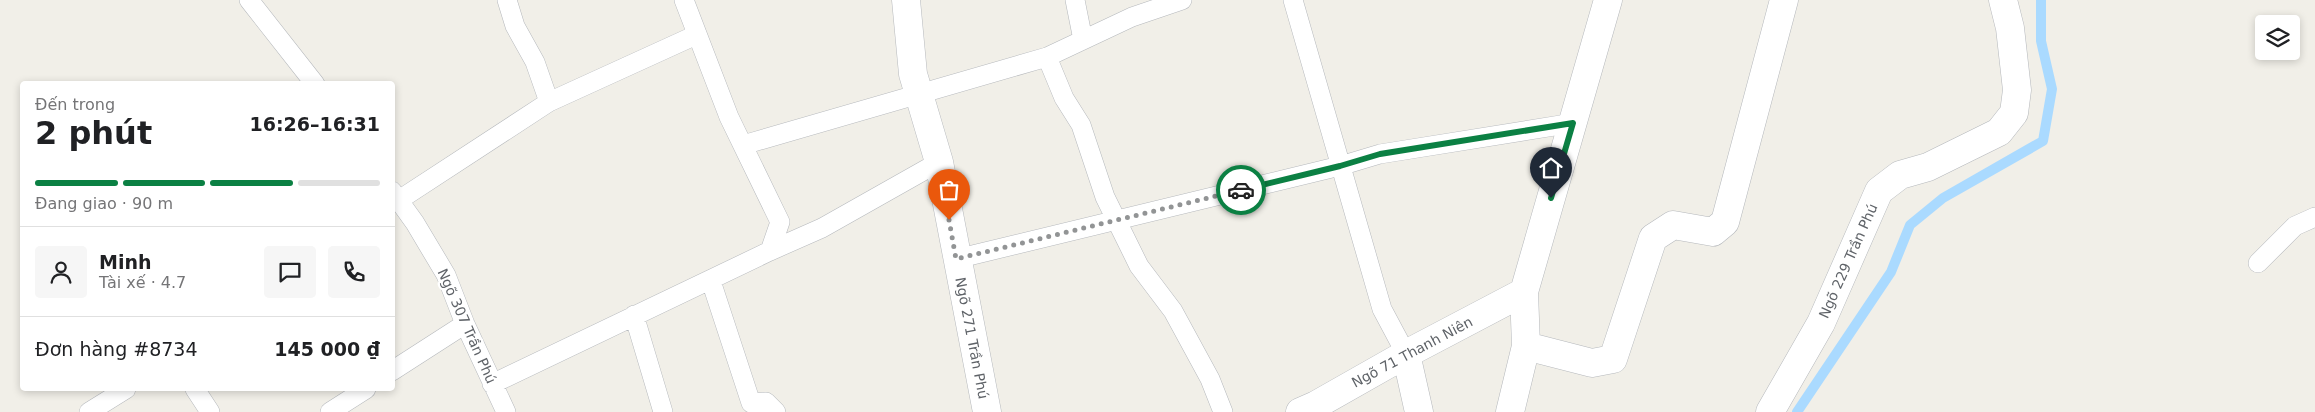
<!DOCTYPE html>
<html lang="vi">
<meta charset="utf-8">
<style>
:root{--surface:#fff;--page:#f6f6f6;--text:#202124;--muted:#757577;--line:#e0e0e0;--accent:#0b8043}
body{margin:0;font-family:"DejaVu Sans",sans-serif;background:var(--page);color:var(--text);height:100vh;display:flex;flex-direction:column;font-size:19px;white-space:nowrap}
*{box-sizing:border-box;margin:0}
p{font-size:16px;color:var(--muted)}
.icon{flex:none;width:28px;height:28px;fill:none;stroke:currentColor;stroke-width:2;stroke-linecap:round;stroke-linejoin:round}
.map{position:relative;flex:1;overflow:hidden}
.sheet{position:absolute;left:20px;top:81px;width:375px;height:310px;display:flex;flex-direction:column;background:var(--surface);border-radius:5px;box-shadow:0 2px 8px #0003}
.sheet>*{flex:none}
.tools{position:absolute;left:2255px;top:15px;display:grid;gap:10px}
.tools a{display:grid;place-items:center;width:45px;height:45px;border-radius:5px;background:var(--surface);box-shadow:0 2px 8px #0003;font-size:25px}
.pin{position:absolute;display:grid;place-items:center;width:42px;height:42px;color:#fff;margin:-51px -21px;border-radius:50% 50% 50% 0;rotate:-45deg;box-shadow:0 0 5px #0007}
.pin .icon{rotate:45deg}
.courier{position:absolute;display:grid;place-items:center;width:50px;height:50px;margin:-25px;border:4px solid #0b8043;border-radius:50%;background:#fff;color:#222;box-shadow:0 1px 6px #0007}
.summary em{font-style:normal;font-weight:600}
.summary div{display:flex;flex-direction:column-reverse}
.summary{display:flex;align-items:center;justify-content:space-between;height:85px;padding:0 15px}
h1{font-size:32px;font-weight:600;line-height:38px}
.bar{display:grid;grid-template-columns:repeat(4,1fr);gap:8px 5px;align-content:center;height:60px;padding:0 15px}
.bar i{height:6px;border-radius:4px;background:var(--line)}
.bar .on{background:var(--accent)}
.bar p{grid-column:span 4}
.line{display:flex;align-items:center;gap:12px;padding:0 15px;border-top:1px solid var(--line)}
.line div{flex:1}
.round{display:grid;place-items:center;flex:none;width:52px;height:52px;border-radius:5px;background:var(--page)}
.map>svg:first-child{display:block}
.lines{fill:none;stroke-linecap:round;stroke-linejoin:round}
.stream{stroke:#aadaff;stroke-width:10}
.service-casing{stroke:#b5b8bc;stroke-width:20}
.minor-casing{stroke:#b5b8bc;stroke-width:29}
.service{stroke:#fff;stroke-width:19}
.minor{stroke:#fff;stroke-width:28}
.done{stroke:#929495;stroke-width:5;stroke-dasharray:0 9}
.route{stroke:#0b8043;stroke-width:6}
.labels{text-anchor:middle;stroke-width:4.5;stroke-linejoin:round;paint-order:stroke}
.street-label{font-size:14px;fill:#5f6368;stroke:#fff}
</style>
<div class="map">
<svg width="2315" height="412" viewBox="0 0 2315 412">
<rect width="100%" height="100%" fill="#f1efe8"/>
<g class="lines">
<path class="stream" d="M1797,412l94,-140 19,-47 33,-27 100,-57 9,-52 -11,-48v-41"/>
<defs>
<path id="service" d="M249,0l66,84
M507,0l8,26 20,36 14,40
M1075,0l8,40
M1293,0l89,309 24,45
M1047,57l17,41 17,27 24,72 34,69 34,45 37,68 13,33
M743,145l304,-88 85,-40 50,-17
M392,191l23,32 31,52 19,49 41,88
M399,200l150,-98 147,-67
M770,251l52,-23 117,-66
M956,259l384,-93 40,-12 193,-31
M2258,263l37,-37 20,-9
M711,281l40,122 15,-1 10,10
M634,315l29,97
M392,371l73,-47
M492,384l278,-133 10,-29 -51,-105 -45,-117
M195,389l15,23
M89,412l37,-23
M330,412l36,-23"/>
<path id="minor" d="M906,0l7,74 26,88 48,250
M1526,346l66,17 21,-4 40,-121 20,-13 40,7 12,-10 59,-222
M1406,354l13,58
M1300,412l16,-7 90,-51 118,-62
M1510,412l16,-66 -2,-54 84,-292
M1770,412l51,-89 58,-132 21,-16 28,-8 71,-35 15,-19 3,-23 -7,-62 -7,-28"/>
</defs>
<use href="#service" class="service-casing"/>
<use href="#minor" class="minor-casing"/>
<use href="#service" class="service"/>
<use href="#minor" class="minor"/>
</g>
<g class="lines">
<path class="done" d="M949,220l7,39 285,-69"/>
<path class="route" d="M1241,190l99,-24 40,-12 193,-31 -22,75"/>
</g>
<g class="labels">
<g class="street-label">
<text transform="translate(1848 261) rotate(-66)" y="5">Ngõ 229 Trần Phú</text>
<text transform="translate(467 326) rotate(66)" y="5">Ngõ 307 Trần Phú</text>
<text transform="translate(972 338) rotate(79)" y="5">Ngõ 271 Trần Phú</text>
<text transform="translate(1412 352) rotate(-28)" y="5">Ngõ 71 Thanh Niên</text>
</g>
</g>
</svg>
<div class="tools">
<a><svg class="icon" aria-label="layers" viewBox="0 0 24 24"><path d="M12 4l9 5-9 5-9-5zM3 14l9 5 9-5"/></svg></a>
</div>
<div class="pin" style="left:949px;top:220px;background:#ea580c"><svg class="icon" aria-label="bag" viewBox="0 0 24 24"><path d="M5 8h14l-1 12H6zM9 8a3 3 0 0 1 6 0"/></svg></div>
<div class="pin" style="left:1551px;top:198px;background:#1f2937"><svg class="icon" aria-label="home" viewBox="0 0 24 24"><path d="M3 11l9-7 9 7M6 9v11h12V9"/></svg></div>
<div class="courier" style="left:1241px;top:190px"><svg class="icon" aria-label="car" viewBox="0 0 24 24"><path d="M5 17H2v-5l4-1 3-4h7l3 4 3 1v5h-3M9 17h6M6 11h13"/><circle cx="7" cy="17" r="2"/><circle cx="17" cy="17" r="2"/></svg></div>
<section class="sheet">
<div class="summary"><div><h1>2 phút</h1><p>Đến trong</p></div><em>16:26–16:31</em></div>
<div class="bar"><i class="on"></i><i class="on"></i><i class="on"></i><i></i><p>Đang giao · 90 m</p></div>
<div class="line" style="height:90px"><a class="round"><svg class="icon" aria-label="person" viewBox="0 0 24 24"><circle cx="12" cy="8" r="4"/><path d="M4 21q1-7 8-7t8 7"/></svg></a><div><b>Minh</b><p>Tài xế · 4.7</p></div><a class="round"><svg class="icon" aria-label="chat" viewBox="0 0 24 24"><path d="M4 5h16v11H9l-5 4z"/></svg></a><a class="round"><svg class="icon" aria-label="phone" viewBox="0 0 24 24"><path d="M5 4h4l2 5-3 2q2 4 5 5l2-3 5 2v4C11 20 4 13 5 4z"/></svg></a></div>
<div class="line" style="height:65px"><div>Đơn hàng #8734</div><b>145 000 ₫</b></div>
</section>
</div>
